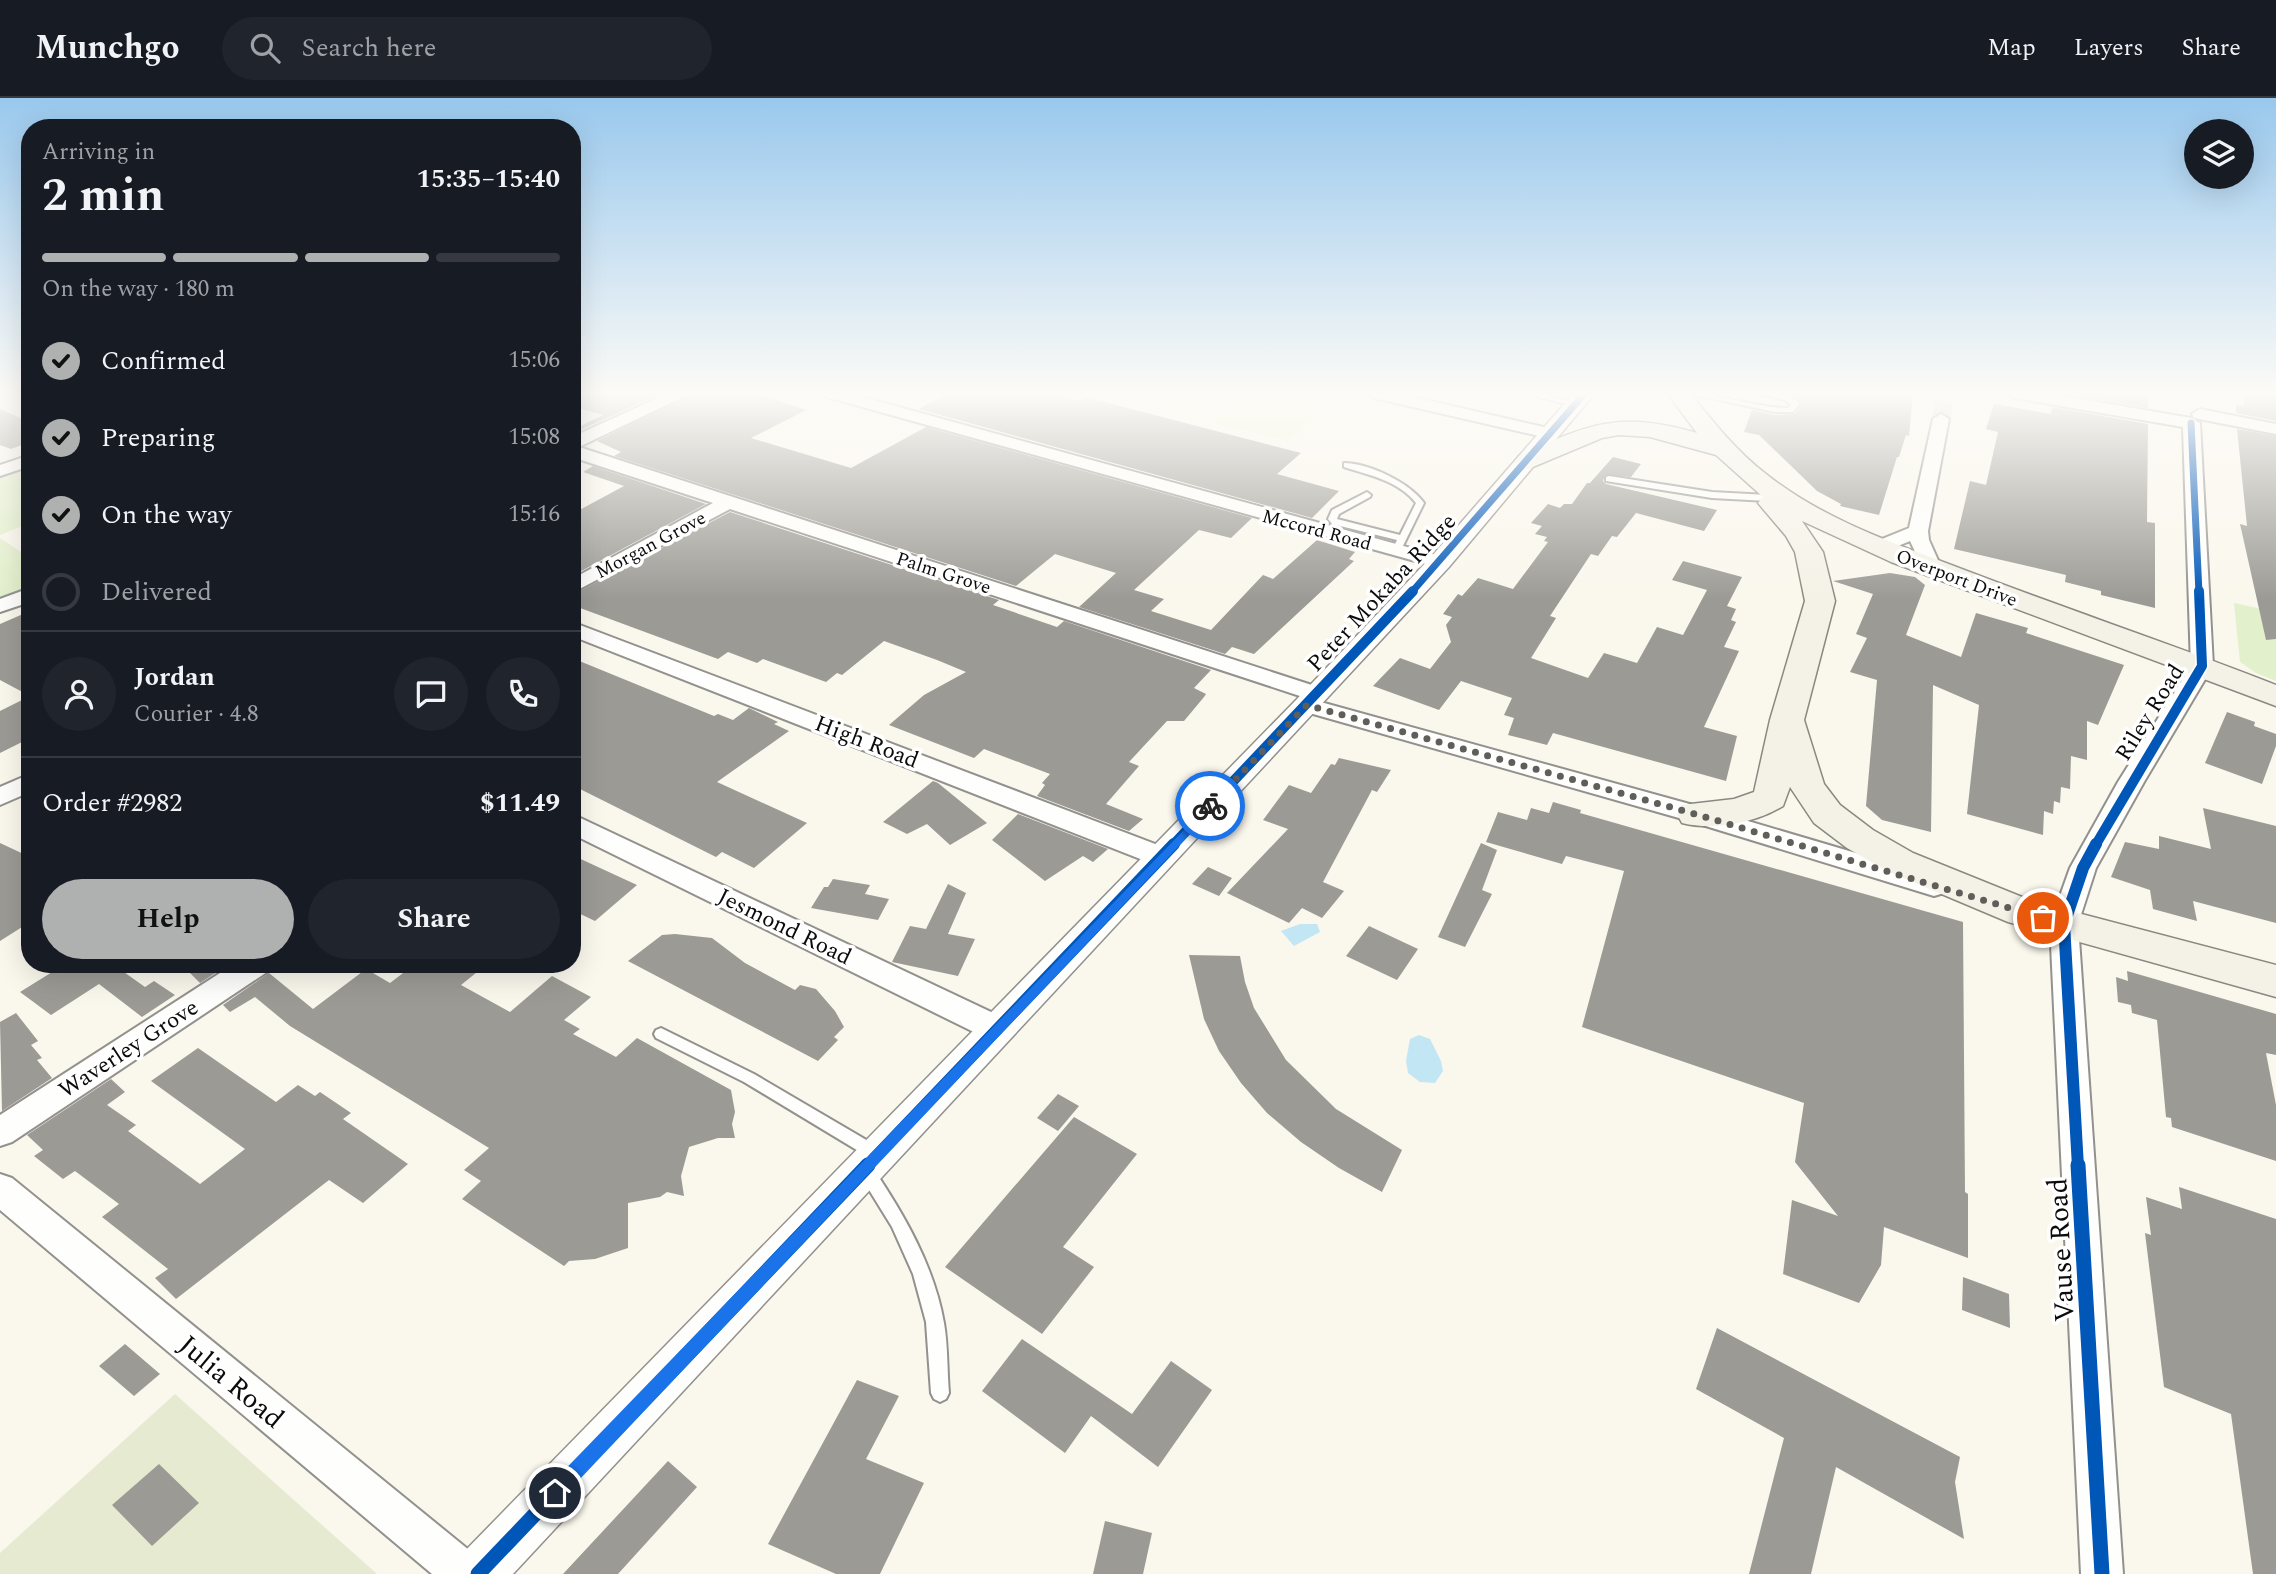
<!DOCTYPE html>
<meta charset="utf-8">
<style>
:root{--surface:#171b24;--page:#20242c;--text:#f1f3f6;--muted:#9ea1a6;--line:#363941;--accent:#afb0b0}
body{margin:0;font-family:Spectral,serif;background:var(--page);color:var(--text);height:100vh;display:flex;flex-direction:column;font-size:26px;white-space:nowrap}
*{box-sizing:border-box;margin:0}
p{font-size:23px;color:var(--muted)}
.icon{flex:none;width:38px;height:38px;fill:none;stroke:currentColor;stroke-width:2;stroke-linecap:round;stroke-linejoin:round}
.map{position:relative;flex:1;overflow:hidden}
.panel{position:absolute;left:21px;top:21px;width:560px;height:854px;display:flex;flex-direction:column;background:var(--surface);border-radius:28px;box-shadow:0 7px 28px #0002}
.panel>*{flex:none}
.buttons{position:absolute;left:2184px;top:21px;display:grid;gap:14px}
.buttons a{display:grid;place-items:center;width:70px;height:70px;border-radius:50%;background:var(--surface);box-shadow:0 7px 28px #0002;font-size:35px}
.pin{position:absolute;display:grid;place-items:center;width:60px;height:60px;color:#fff;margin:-30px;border:4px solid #fff;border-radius:50%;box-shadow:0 2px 7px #0007}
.courier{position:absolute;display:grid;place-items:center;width:70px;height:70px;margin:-35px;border:5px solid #1a73e8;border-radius:50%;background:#fff;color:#222;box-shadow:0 2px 9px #0007}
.summary em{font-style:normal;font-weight:700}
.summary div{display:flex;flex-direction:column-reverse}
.summary{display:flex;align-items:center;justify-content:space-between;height:119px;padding:0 21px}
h1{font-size:46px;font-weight:700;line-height:52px}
.bar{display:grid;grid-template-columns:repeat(4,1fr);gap:10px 7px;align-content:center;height:84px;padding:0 21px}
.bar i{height:9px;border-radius:5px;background:var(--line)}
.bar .current{background:var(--accent)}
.bar p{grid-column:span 4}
.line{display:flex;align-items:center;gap:18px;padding:0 21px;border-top:2px solid var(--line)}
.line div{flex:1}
.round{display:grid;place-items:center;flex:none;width:74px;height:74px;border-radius:37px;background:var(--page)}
ol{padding:0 21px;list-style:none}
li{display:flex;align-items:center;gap:21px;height:77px}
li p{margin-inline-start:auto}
li .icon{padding:7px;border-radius:50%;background:var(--accent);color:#111;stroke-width:4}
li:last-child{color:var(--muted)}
li i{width:38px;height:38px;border:4px solid var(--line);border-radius:50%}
.action{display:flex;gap:14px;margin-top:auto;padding:14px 21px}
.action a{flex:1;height:80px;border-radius:42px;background:var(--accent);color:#111;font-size:28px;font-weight:700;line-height:80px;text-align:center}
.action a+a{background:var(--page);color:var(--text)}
header{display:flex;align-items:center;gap:42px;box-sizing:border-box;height:98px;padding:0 35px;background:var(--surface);border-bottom:2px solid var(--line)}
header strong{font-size:33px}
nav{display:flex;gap:38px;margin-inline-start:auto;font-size:24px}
.search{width:490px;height:63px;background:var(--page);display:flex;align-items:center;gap:18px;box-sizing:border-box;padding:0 24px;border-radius:38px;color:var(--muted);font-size:26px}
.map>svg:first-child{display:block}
.green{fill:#e3f0cc}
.cemetery{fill:#e6ead1}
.pitch{fill:#edf4d6}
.water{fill:#c3e6f5}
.building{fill:#9c9a94}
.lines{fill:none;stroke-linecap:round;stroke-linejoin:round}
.minor-tunnel{stroke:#d6d4cb;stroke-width:18;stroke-dasharray:18 10;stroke-linecap:butt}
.service-casing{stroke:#93918d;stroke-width:4}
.minor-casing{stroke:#93918d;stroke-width:4}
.tertiary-casing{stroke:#93918d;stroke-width:3}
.secondary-casing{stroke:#898883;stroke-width:3}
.service{fill:#fefefc;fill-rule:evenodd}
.minor{fill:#fefefc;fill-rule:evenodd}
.tertiary{fill:#fefefc;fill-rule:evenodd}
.secondary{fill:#f4f2e7;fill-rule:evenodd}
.cycleway-far3-casing{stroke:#fff;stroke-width:10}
.cycleway-far2-casing{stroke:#fff;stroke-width:13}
.cycleway-far1-casing{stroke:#fff;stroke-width:17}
.cycleway-casing{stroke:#fff;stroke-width:19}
.cycleway-far3{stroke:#0057b8;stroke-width:7}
.cycleway-far2{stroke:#0057b8;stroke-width:10}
.cycleway-far1{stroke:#0057b8;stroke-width:12}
.cycleway{stroke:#0057b8;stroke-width:15}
.route{fill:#1a73e8}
.done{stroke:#5f5e5a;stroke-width:7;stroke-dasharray:0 12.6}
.labels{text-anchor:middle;stroke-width:7;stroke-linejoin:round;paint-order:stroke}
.far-street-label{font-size:19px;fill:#0b0b0b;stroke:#fff}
.street-label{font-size:23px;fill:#0b0b0b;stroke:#fff}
.near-street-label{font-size:28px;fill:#0b0b0b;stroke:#fff}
</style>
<header>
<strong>Munchgo</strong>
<div class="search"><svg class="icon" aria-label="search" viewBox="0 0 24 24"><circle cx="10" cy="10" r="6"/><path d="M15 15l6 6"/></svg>Search here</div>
<nav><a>Map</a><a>Layers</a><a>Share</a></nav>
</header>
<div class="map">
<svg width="2276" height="1476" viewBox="0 0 2276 1476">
<rect width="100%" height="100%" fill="#faf7ed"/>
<path class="green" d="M30,367v58l-30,12v-60z
M0,440l30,20v32l-30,12z
M2234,505l42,9v69l-20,-8 -16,-11z"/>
<path class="cemetery" d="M175,1296l202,180h-377v-21z"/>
<path class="pitch" d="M1132,295h96l-31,26 -75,-18z
M1244,295h31l51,12 -38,36 -79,-19z"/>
<path class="water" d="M1300,826h17l3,8 -26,14 -13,-15z
M1419,937l11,4 11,22 2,10 -8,12 -15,-1 -12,-9 -2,-12 4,-22z"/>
<path class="building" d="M572,295h90l-86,39 -4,-2 31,-15 -31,-9z
M693,295h62l51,17 -55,28 100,30 75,-41 326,91 -21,20 -32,-8 -65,60 30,9 -13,12 60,19 52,-55 10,4 44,-39 38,12 -6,7 5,2 -100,93 -22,-7 -7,7 -146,-47 37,-34 -61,-19 -39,32 -402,-130 7,-4 -24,-11z
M948,295h106l25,8 6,-4 216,56 -24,21 62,17 -27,27 -393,-109z
M1786,295h127l-4,43 -3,-1 -7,22h-2l-18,58 -39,-9 1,-2 -24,-13 -58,-56 -15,-3 8,-22 23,5 20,-1 8,-11z
M2062,295h86v15z
M2243,295h33v28l-40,-8v-9l8,2z
M1994,306l57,10 1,-7 96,17 -1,98 8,1v85l-54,-13v-4l-36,-9 1,-7 -112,-26 16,-68 16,4 12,-53 -12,-3z
M0,311l30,13v20l-19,7 -11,-4z
M2237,331l39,7v203l-10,1 -26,-116 7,2z
M1613,359l28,7 -10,13 -26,-2 -2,6 3,3 111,26 -13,21 -68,-18 -19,24 -5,-1 -14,20 -7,-2 -41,62 6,2 -25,40 57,20 16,-25 33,10 20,-36 26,8 24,-45 -35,-10 11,-19 59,16 -15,29 9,3 -5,11 5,2 -12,25 15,4 -35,76 33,9 -11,45 -173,-48 -6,12 -39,-10 6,-17 -10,-3 8,-17 -51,-17 -22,29 -66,-24 27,-28 30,11 21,-27 -5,-17 6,-8 -9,-3 15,-20 4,2 16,-18 35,11 35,-47 -4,-1 3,-4 -12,-3 7,-8 -11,-3 17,-19 12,4 4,-4h8l15,-21h3z
M593,368l113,38 -134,72v-62l52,-28 -41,-14z
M730,414l269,88 -6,5 64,22 7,-6 147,49 -17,18 12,6 -2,3 -20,24h-17l-38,41 10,4 -33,38 37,15 -14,12 -92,-35 8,-11 -3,-2 8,-9 -66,-25 -10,9 -85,-33 35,-30 42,-23 -29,-12 -53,-19 -42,34 -5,-2 -11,9 -63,-23 -6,4 -29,-11 -10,7 -146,-54v-10z
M1890,475l25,4 10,8 -19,50 55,22 15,-44 52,15 -2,5 98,32 -26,60 -11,-4v39l-16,-4 -1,33 -9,-2 -1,16 -6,-2 -1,13 -9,-3 -1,24 -76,-21 12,-109 -46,-20 -2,147 -49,-12 -16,-14 11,-126 -27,-8 17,-34 -11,-4 17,-40 -40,-13z
M30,513v85l-30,-16v-56z
M572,560l142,58 4,-2 15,6 16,-12 29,14 -4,2 15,7 -72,51 90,41 -53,45 -32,-16 -6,5 -144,-72z
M30,598v42l-30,15v-42z
M2227,614l28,10 -1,4 22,8v12l-14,38 -57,-21z
M1339,660l52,12 -14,22 -5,-2 -49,92 21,9 -22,27 -20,-10 -13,15 -62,-30 61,-64 -25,-9 26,-35 22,8 20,-29 4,1z
M933,683l5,2 49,40 -37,22 -23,-21 -20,10 -24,-12z
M1553,704l28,8 -1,3 383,109 2,270 3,2v64l-84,-31 -3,38 -22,38 -76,-29 9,-74 46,16 -43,-54 9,-59 -222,-76 42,-156 -58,-15 -4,8 -76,-22 12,-30 29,8 4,-12 18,5z
M2203,710l73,18v97l-83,-22 4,20 -44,-12 -3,-19 -39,-13 14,-35 34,7v-13l52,13z
M1018,716l90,35 -15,13 -10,-6 -38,25 -53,-41z
M0,745l30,14v65l-30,19z
M1481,745l16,7 -15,40 10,4 -27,53 -27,-10z
M572,757l65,30 -42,36 -23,-11z
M1208,769l24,11 -13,18 -27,-12z
M833,781l37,6 -5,9 24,5 -11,21 -67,-12 13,-21h4z
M948,786l18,9 -18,41 27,5 -17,37 -66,-14 18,-36 16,3z
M1369,828l49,23 -21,31 -51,-24z
M675,836l37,4 33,25 50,27 5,-5 16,4 19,22 9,16 -10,10 4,3 -20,21 -190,-100 34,-26z
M1189,857l51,1 5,26 9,26 32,52 50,49 66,41 -20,42 -43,-24 -38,-26 -34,-29 -26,-30 -22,-32 -15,-32z
M65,866h65l-9,6 24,17 9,-6 21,14 -33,22 -43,-33 -48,31 -31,-23z
M181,866h48l-29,19z
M415,866h72l-26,21 49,27 42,-36 39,21 -27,23 16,9 -7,5 43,23 21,-19 94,52 4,22 -3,12 3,14h-17l-29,9 -8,29 3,20 -17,-4 -7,5 -32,6v45l-33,11 -26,2 -5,5 -102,-67 19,-18 -17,-11 25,-22 -199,-122 -35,-29 -25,15 -7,-7 46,-32 44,36 53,-40 24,14z
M2127,873l149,43v41l-10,-2 10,52v56l-104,-34 -1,-9 -5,-1 -9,-97 -25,-7 -1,-8 -13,-3 -2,-25 12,4z
M16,915l22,28 -7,4 11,13 -5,2 15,18 -50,33 -2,-89z
M198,950l78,54 22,-17 17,11 5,-4 31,21 -8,6 65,45 -45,39 -34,-23 -153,119 -21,-21 13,-9 -66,-52 17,-13 -44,-33 -12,8 -29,-23 9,-6 -16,-15 84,-56 14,13 -18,13 29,20 -8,6 72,53 45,-35 -94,-68z
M1058,996l21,12 -21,25 -21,-13z
M1074,1019l63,37 -74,93 31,20 -52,67 -97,-67z
M2179,1089l97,32v355h-23l-22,-160 -67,-27 -19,-154 6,2 -5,-38 36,12z
M1963,1179l46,17 1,34 -48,-18z
M1717,1230l243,129 -5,25 9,57 -128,-72 -25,107h-62l35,-136 -88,-49z
M1022,1241l110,75 39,-53 41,29 -54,77 -67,-51 -26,37 -83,-62z
M125,1246l35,30 -26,22 -35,-30z
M857,1282l42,16 -33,63 58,24 -44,91h-44l-68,-30z
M668,1363l29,26 -79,87h-55z
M159,1366l40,39 -47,43 -40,-41z
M1105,1423l47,12 -9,41h-50z"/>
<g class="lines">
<path class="minor-tunnel" d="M1941,321l5,-26"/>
<defs>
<path id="service" d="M1524,295h14l40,11 -4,2z
M1687,295c34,0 67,15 101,15l3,-4 -6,-4 -31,-7c17,0 33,0 46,10l-7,9h-18z
M1344,365c25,0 66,20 80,40l-24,49h-6l-2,-2 5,-10 -65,-16 -4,-5 4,-9 35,-18 4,3 -1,2 -31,17 -2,5 63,16 16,-32c-17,-22 -47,-28 -72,-36z
M1609,378l103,16 56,3 4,3 -4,3 -56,-3 -106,-17v-4z
M661,930l93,46 126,74 3,5 -3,5 -5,2 -5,-2 -126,-76 -88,-44 -2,-4 2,-4z
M866,1067l6,2c32,47 62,99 72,156 4,23 3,47 5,70l-3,6 -6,3 -6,-3 -3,-6 -5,-71 -13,-48 -21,-47 -34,-55 2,-5z"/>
<path id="minor" d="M669,295h22l-112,54 745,242 4,5 -4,5 -7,2 387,107 240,71 4,7 -4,7 -10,3 -248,-76 -387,-110 -4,-5 4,-5 7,-2 -576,-189 -158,84v-14l141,-76 -141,-46v-20z
M821,295h27l599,165 3,4 -3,4h-14l-610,-170z
M1366,295h30l152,35 9,5 -9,5 -174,-40z
M2007,295h38l146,25 9,5 13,243 -69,116 -48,86 -18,56 45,650h-42l-31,-650 20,-56 48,-86 73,-116 -8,-239 -168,-29z
M2200,311l76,15v10l-82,-16 -2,-4z
M1941,316l8,5 -21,112 1,9 12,27 -3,4h-14l-14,-30 -24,10h-14l-3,-4 3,-4 37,-15 24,-109z
M30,357v11l-30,10v-11z
M30,490v14l-30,10v-13z
M572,524l599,228 4,7 -4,7 -9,2 -9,-2 -581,-228z
M30,676v18l-30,13v-18z
M572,716l436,206 4,9 -4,9 -11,3 -11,-3 -414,-204z
M234,866h37l-4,8 -255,170 -12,4v-31z
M0,1076l12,4 468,381 6,15h-54l-432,-364z"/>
<path id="tertiary" d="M1574,295h21l-146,174 -936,1007h-61l8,-18 837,-857 134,-142z"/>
<path id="secondary" d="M1667,295h23c23,29 47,59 76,81 59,47 131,70 201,97 102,39 207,74 309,114v21l-385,-144 -89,-41 21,31 12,49 -31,119 20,64 16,21 33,25 40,23 119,48 244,64v32l-268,-75 -121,-51 -40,-23 -33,-25 -24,-36 -7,19c-28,17 -69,25 -101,17l-5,-9 5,-9 52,-6 20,-7 16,-72 35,-119 -10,-49 -9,-16 -28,-33 5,-6 -47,-42 -66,-18 -31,-2 -17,3 -74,31 -9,-3 -4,-5 4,-5c70,-33 102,-45 178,-23z"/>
</defs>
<use href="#service" class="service-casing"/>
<use href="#minor" class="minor-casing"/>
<use href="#tertiary" class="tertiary-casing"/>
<use href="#secondary" class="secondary-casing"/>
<use href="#service" class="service"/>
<use href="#minor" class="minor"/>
<use href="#tertiary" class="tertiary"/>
<use href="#secondary" class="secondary"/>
<defs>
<path id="cycleway-far3" d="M2191,325l8,170
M1411,495l174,-200"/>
<path id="cycleway-far2" d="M1172,748l241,-255
M2095,748l107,-180 -3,-75"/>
<path id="cycleway-far1" d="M866,1069l308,-323
M2078,1069l-14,-243 19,-56 13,-24"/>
<path id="cycleway" d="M2078,1067l24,409
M478,1476l390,-409"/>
</defs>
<use href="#cycleway-far3" class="cycleway-far3-casing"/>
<use href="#cycleway-far2" class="cycleway-far2-casing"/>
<use href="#cycleway-far1" class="cycleway-far1-casing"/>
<use href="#cycleway" class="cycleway-casing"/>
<use href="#cycleway-far3" class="cycleway-far3"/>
<use href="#cycleway-far2" class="cycleway-far2"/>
<use href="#cycleway-far1" class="cycleway-far1"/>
<use href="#cycleway" class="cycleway"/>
</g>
<linearGradient id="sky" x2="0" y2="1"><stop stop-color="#99c8ed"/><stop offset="0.59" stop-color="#fdfbf7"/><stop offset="1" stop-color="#fdfbf7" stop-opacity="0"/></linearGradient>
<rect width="2276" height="502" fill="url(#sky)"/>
<path class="route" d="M1210,705l6,3 -2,3 -653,690 -6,3 -7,-3 -2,-6 2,-6z"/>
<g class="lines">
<path class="done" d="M1210,708l97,-101 388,109 348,104"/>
</g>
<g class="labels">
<g class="far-street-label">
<text transform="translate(1317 431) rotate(15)" y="7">Mccord Road</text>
<text transform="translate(650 446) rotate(-28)" y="7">Morgan Grove</text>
<text transform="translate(944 474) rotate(18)" y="7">Palm Grove</text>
<text transform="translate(1957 479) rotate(21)" y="7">Overport Drive</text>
</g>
<g class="street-label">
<text transform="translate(1381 494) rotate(-47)" y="8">Peter Mokaba Ridge</text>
<text transform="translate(2149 614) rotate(-58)" y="8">Riley Road</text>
<text transform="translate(867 643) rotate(21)" y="8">High Road</text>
<text transform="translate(785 828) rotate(26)" y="8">Jesmond Road</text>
<text transform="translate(128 950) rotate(-33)" y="8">Waverley Grove</text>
</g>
<g class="near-street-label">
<text transform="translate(2060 1152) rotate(-93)" y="10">Vause Road</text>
<text transform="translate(232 1283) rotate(40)" y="10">Julia Road</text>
</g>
</g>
</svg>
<div class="buttons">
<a><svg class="icon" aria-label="layers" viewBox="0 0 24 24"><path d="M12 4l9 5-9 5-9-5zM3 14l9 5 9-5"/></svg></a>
</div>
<div class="pin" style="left:2043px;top:820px;background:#ea580c"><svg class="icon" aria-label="bag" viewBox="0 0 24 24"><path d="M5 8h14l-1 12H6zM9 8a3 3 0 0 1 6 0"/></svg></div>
<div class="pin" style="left:555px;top:1395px;background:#1f2937"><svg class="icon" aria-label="home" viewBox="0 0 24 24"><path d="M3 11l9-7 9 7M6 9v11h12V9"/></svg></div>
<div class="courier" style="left:1210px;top:708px"><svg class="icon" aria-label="bike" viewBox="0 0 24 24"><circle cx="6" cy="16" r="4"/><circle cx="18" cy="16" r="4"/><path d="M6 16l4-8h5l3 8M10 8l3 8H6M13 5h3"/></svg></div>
<section class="panel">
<div class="summary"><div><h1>2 min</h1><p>Arriving in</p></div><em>15:35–15:40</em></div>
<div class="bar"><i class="current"></i><i class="current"></i><i class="current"></i><i></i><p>On the way · 180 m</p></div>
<ol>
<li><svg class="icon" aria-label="check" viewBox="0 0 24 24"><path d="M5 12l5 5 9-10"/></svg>Confirmed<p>15:06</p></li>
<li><svg class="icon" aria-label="check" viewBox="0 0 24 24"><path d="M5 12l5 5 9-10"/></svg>Preparing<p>15:08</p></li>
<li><svg class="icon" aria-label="check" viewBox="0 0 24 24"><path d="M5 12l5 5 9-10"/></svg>On the way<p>15:16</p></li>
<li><i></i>Delivered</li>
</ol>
<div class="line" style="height:126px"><a class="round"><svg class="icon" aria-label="person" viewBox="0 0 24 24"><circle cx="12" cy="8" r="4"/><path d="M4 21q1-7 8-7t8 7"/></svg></a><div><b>Jordan</b><p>Courier · 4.8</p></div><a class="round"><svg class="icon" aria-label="chat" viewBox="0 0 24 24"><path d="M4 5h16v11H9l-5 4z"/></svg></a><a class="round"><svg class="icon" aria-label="phone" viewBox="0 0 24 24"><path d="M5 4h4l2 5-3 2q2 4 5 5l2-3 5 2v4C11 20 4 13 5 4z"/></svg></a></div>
<div class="line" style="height:91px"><div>Order #2982</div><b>$11.49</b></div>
<div class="action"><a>Help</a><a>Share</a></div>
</section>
</div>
